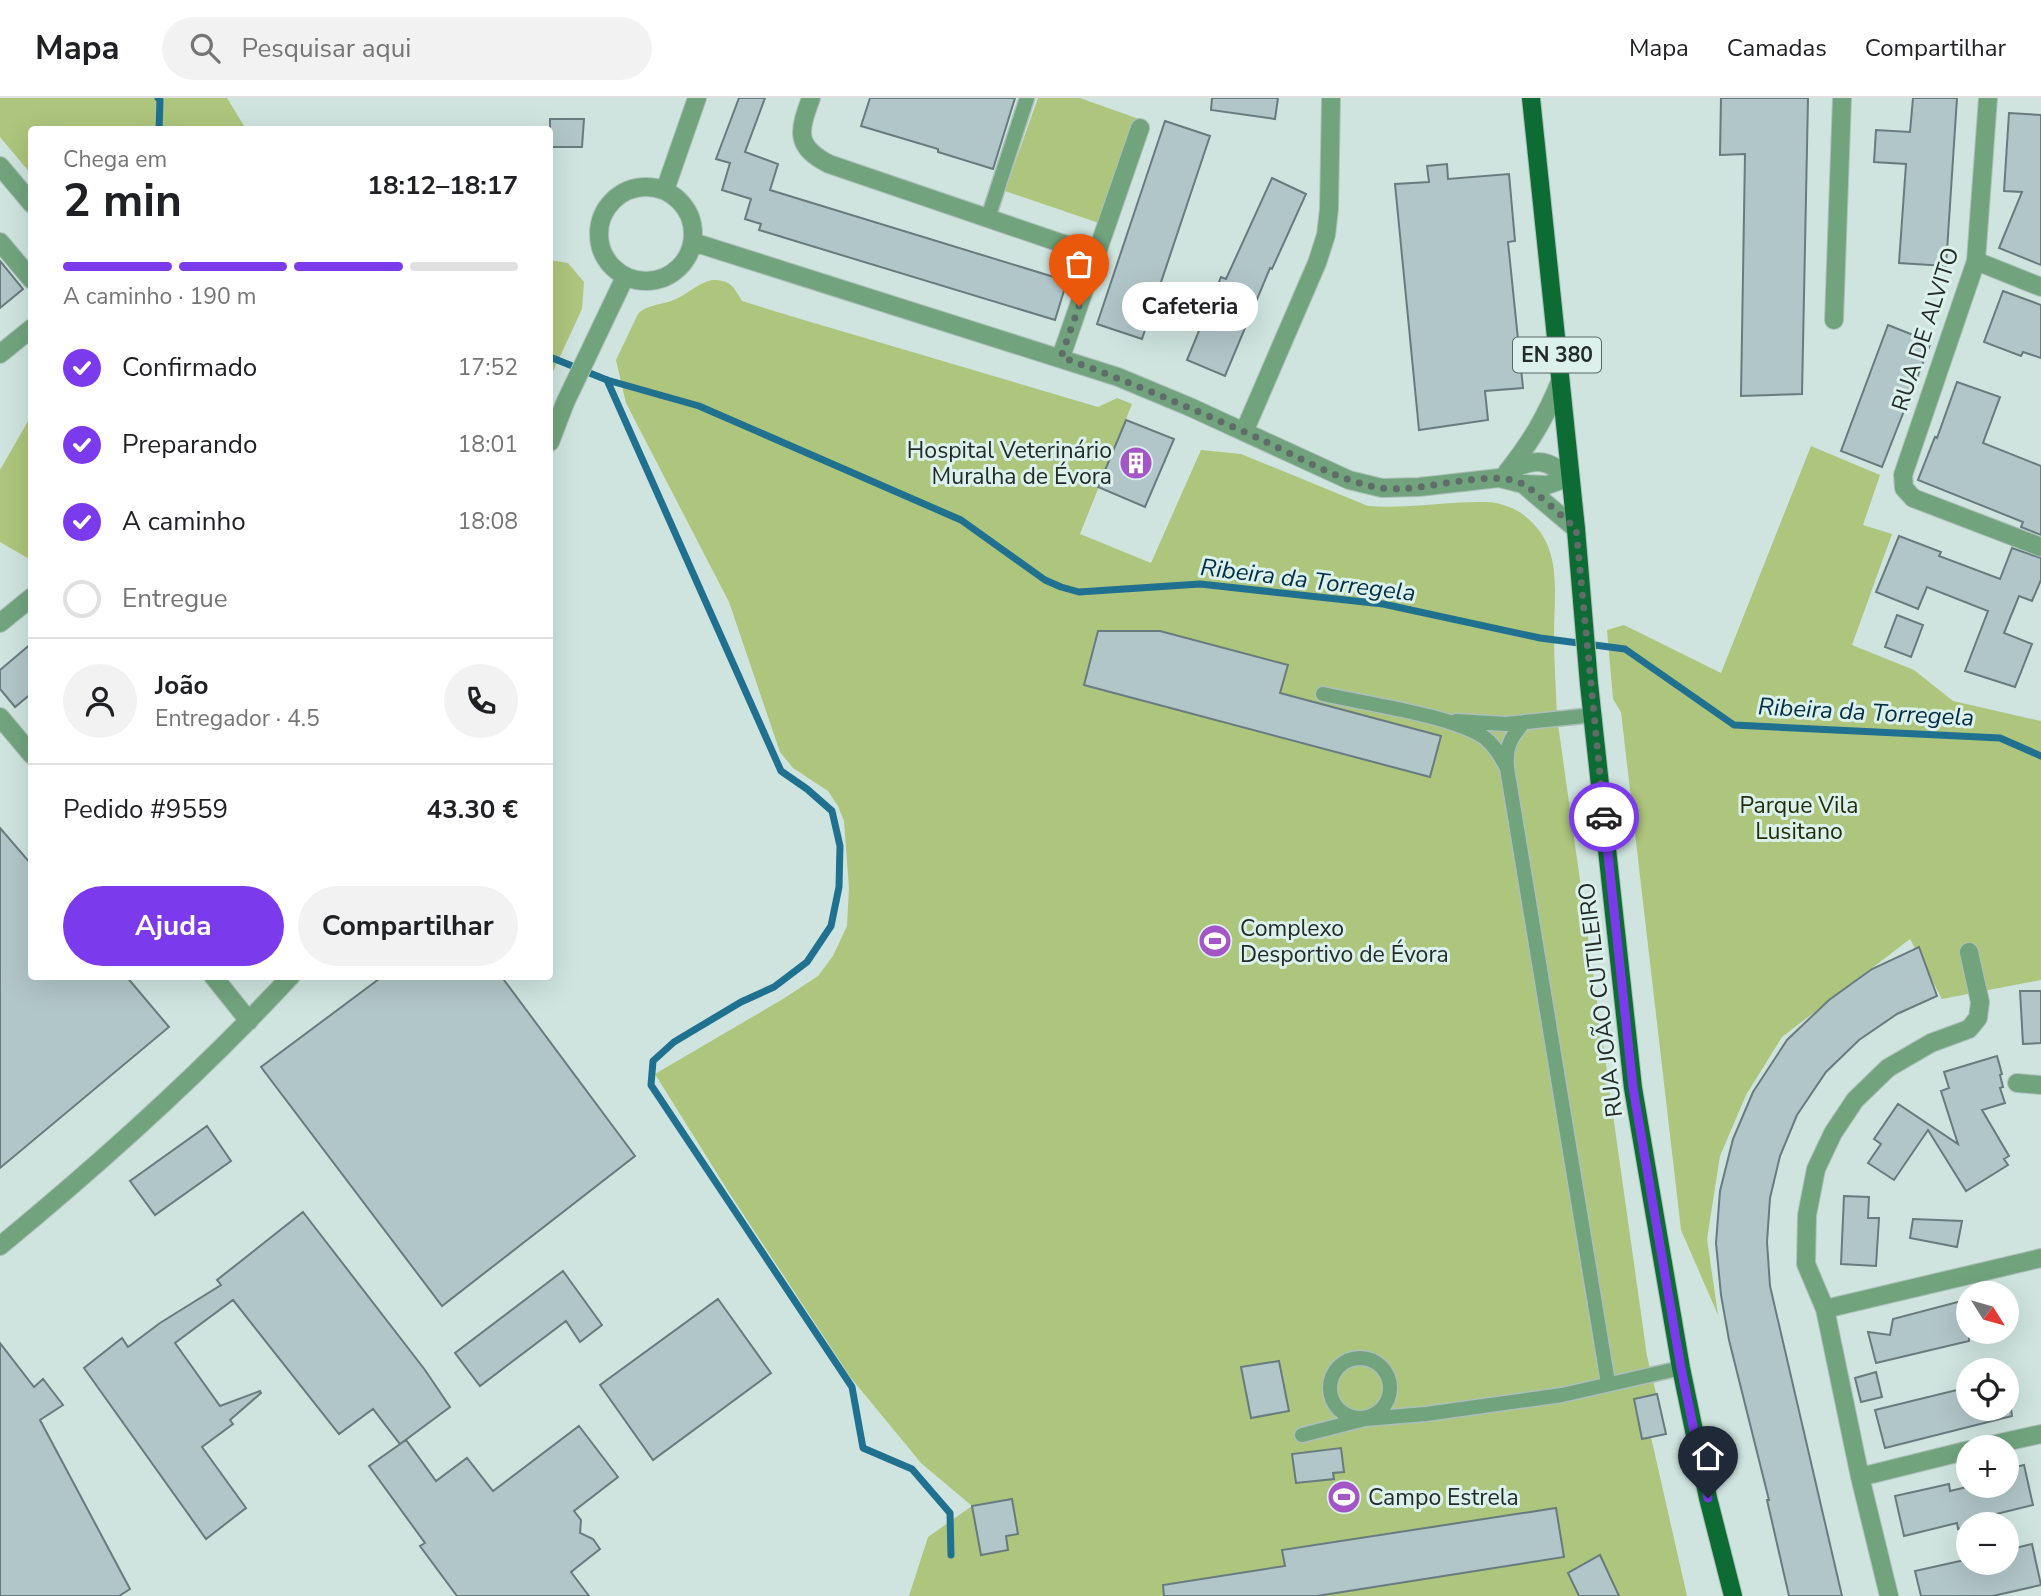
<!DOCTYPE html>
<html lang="pt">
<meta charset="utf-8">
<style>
:root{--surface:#fff;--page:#f2f2f2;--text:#202124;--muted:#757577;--line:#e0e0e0;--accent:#7c3aed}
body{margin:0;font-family:"Nunito Sans",sans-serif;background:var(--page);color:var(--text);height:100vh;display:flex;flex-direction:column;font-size:26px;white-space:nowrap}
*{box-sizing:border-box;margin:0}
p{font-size:23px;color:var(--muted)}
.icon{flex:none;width:38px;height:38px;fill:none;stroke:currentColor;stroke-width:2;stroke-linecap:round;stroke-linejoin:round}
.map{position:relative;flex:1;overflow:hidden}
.sheet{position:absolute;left:28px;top:28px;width:525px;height:854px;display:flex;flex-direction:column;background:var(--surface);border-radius:7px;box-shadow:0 7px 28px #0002}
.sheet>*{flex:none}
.needle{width:46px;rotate:127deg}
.controls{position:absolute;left:1956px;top:1183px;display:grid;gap:14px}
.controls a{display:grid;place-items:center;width:63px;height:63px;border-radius:50%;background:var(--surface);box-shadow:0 7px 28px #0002;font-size:35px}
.pin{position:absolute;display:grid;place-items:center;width:60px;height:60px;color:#fff;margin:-72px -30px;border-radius:50% 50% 50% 0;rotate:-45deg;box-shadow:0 0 7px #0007}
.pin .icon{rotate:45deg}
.courier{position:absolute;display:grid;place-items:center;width:70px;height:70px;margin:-35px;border:5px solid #7c3aed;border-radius:50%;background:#fff;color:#222;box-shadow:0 2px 9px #0007}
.bubble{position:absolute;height:49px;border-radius:24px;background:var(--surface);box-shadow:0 7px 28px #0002;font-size:23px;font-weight:700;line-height:49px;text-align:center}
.summary em{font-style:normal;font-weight:700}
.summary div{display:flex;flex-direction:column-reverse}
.summary{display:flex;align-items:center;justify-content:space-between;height:119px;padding:0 35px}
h1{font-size:46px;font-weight:700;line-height:52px}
.bar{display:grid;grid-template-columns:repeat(4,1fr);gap:10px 7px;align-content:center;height:84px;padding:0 35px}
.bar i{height:9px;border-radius:5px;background:var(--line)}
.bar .on{background:var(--accent)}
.bar p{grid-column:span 4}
.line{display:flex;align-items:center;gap:18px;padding:0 35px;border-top:2px solid var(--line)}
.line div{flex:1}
.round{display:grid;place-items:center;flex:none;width:74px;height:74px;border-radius:37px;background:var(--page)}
ol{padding:0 35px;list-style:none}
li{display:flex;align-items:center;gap:21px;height:77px}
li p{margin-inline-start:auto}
li .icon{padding:7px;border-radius:50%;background:var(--accent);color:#fff;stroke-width:4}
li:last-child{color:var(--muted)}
li i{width:38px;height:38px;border:4px solid var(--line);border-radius:50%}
.action{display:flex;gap:14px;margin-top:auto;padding:14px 35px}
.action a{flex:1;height:80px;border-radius:42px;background:var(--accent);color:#fff;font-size:28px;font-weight:700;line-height:80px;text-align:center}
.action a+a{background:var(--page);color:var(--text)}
header{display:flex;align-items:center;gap:42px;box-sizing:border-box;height:98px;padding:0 35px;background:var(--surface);border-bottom:2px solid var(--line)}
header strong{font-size:33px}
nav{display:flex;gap:38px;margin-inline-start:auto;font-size:24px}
.search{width:490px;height:63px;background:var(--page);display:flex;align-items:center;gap:18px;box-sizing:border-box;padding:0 24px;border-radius:38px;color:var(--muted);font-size:26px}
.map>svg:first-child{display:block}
.green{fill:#adc57c}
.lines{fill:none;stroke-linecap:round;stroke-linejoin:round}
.stream{stroke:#207090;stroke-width:7}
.building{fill:#b1c6c9;stroke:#687b7e;stroke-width:2}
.lane-casing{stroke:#adbfbb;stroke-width:17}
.street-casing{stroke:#adbfbb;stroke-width:20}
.primary-casing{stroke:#adbfbb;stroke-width:20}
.lane{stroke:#71a47d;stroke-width:14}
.street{stroke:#71a47d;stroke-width:18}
.primary{stroke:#0c6c34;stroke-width:18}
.done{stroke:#5f6c69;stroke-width:7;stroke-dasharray:0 12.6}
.route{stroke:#7c3aed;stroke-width:9}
.labels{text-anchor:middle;stroke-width:6;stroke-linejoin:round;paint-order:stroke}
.shield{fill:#dcf1ec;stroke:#5a6664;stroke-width:2}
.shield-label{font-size:21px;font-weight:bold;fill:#232b29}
.street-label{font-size:23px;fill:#232b29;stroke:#dcf1ec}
.poi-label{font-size:23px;fill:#232b29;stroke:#dcf1ec;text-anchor:start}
.park-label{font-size:23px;fill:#232e09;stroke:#dcf1ec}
.water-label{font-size:24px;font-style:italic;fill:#012f43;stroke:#dcf1ec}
</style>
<header>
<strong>Mapa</strong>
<div class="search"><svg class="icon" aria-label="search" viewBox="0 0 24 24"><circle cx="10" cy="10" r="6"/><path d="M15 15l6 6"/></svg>Pesquisar aqui</div>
<nav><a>Mapa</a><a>Camadas</a><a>Compartilhar</a></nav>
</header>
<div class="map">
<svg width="2041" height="1498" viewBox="0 0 2041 1498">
<rect width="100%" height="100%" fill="#cfe4df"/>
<path class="green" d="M0,0h227l19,31 -214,1 -1,44 -31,-37z
M1038,0h42l59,21 -37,105 -97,-33z
M550,162l18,3 16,19 -2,27 -32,69z
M712,182c19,0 21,6 30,21l45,14 311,92 19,-9 15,6 -52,130 71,29 50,-113 40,4 127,52c40,3 79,-5 118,-4 11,0 26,5 35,11 43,30 33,77 33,123 0,27 2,54 3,81l90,639 19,78 -15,3 36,159h-778l19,-59 44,-31 -51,-43 -70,-85 -123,-187 -73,-117 128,-75 35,-23 15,-20 14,-30 2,-38 -5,-67 -6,-15 -10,-15 -35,-23 -13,-16 -51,-150 -103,-199 -10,-43 22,-46c9,-10 26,-9 38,-15 13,-6 22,-16 36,-19z
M31,318v144l-31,-18v-72z
M1811,348l69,29 -17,50 29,9 -40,111 62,25 39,31 88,20v259l-99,19 -32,-60 -128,98 -36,58 -26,61 -13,83 11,76 -37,-85 -60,-518 -8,-13 -6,-69 17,-5 97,48z"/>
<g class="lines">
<path class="stream" d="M158,0l2,2 -1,30
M550,259l57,23 92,26 262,114 84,60 16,7 18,5 121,-8 183,20 157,34 85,11 109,76 266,13 41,18
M607,282l174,391 26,18 25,22 8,35 -1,41 -8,39 -24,36 -33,25 -33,15 -67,40 -21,19 -2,24 201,302 11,61 49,21 38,44 1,42"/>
</g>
<path class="building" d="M739,0h26l-20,54 33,12 -8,26 297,91 -12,39 -296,-90 2,-6 -16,-5 6,-20 -29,-9 8,-27 -14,-4z
M870,0h145l-22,71 -55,-17v-3l-77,-23z
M1212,0h66l-3,21 -64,-9z
M1721,0h87l-6,296 -61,2 4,-242 -25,1z
M1913,0h44l-11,168 -47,-3 7,-99 -32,-2 2,-32 34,2z
M2009,15l32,2v150l-42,-17 23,-56 -18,-1z
M550,21h34l-2,28h-32z
M1165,23l45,15 -68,203 -45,-15z
M1447,66l1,15 61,-5 6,67 -7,1 15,146 -38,3 3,29 -69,10 -24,-246 34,-2 -2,-16z
M1272,80l34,16 -34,75 -2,-1 -45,108 -38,-16 34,-83 5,2z
M0,163l23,28 -23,19z
M2003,193l38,14v53l-18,-6 -2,4 -37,-14z
M1888,227l43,17 -49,125 -41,-16z
M1957,284l43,15 -17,46 58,23v69l-20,-8 2,-5 -105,-42 17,-43 2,1z
M1126,322l48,19 -29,68 -47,-20z
M1899,438l42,16 -2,4 61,23 12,-31 29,10v22l-9,21 -13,-5 -15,37 28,11 -17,43 -50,-16 23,-60 -61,-24 -9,22 -42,-17z
M1897,517l26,10 -12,32 -26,-10z
M1098,533h62l128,34 -8,28 161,43 -11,41 -346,-92z
M32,545v50l-17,14 -15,-18v-19z
M0,730l32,37v111h94l43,51 -169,141z
M1919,849l18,49 -40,18 -38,26 -33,32 -29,43 -17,41 -10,42 -3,44 3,44 72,310h-53l-22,-96h2l-40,-160 -8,-45 -5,-52 4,-52 13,-52 20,-47 34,-52 42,-40 43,-31z
M383,878h118l134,180 -193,150 -181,-239z
M2020,893h21v52l-18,1z
M1997,958l5,18 -2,1 3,12 -3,1 5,15 -23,7 27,46 -5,3 4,6 -42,26 -38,-61 -34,50 -26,-17 13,-19 -7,-5 24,-35 60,40 -17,-53 8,-3 -5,-16z
M207,1028l24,35 -76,54 -25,-34z
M1844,1098l25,1 -1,21h11l-3,48 -35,-2z
M303,1114l122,158 25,37 -50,37 -27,-35 -34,25 -106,-134 -58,43 45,63 40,-15 1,2 -31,27 3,4 -31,23 44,61 -40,31 -122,-171 38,-30 6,9 32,-24 61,-38 -4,-5z
M1913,1121l49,2 -5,26 -47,-9z
M563,1173l39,54 -22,17 -14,-21 -86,65 -25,-33z
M718,1201l53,74 -118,87 -53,-75z
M1969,1201v42l-93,22 -8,-31 22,3 3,-16z
M0,1245l34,44 9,-8 20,26 -23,15 90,169 -11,7h-119z
M1279,1263l10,50 -38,7 -10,-51z
M1876,1274l6,25 -21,5 -6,-24z
M1969,1289v22h42l1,7 -127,32 -10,-38z
M1657,1296l9,40 -24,5 -8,-40z
M579,1328l39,51 -44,34 7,9 -1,13 13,6 7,10 -29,23 18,24h-132l-37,-50 5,-3 -56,-77 37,-26 30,41 31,-23 26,33z
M1341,1350l3,24 -11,1 1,6 -38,4 -4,-29z
M2024,1367l9,40 -53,13 1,5 -12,1v2l-11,3 -1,-6 -53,13 -9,-40 54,-12 1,7 21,-5h36v-17z
M1012,1401l6,35 -12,2 2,14 -27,5 -9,-49z
M1556,1410l8,49 -247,39h-153l-1,-11 122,-19 -3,-16z
M2032,1446l9,41 -48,11h-72l-6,-25 54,-12v4h38v-13z
M1600,1457l19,41h-40l-11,-23z"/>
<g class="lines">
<defs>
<path id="lane" d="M988,120l39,-120
M1323,596c39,9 133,22 162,44 10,8 16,19 22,30l101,615
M1456,623l50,3 88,-9
M1507,669c-2,-20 4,-30 17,-45
M1330 1290a30 30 0 1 1 60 0a30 30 0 1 1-60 0Z
M1302,1337l63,-16 61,-5 136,-19 119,-27"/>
<path id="street" d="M811,0c-12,33 -17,48 18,66l267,91
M1988,0l-12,163 -73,214 1,13 9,10 128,49
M0,68l32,38
M599 136a47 47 0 1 1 94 0a47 47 0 1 1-94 0Z
M665,92l32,-92
M0,144l32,38
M693,144l425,135 72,30 159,73 33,8 37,-1 80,-9 24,6 24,1 23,-8
M1976,163l65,26
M1834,222l8,-222
M0,256l32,-26
M1061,259l79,-229
M1244,334l73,-169 9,-28 3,-26 2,-111
M550,344l15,-39 60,-126
M1510,372c28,-13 36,-10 60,7
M1507,374c24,-30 38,-54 53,-90
M1523,386l53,45
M0,525l32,-26
M0,619l32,38
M213,878l36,45
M2017,985l24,2
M0,1148c102,-84 201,-173 291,-270
M1825,1211l216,-51
M1982,1349l59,-13
M1860,1379l109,-27
M1889,1498l-29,-119 -35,-168 -19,-45 1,-49 9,-46 17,-36 22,-33 33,-32 43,-25 38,-14 9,-11 2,-16 -11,-50"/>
<path id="primary" d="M1531,0l45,431 13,155 44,404 48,280 27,130 25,98"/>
</defs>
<use href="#lane" class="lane-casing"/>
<use href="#street" class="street-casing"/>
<use href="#primary" class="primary-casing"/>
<use href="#lane" class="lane"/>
<use href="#street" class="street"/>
<use href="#primary" class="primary"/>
</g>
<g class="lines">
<path class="done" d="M1079,208l-18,51c67,24 132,52 197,81 39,18 80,43 123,50 40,6 109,-21 142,-4 14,8 39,33 53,44l28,289"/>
<path class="route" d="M1604,719l29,271 48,280 27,130"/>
</g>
<defs>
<symbol id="building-disc" viewBox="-11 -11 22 22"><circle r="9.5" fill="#a556c6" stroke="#dcf1ec"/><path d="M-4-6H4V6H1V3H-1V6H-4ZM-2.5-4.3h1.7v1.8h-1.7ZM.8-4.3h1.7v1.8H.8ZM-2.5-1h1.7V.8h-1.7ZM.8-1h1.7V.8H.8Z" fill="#fff"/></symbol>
<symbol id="stadium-disc" viewBox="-11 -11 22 22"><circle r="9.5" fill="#a556c6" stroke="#dcf1ec"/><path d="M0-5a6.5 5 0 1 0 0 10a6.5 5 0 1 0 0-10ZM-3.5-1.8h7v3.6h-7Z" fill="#fff"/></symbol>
</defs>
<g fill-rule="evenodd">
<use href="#building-disc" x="1117" y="346" width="38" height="38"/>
<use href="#stadium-disc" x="1196" y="824" width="38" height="38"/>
<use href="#stadium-disc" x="1325" y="1380" width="38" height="38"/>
</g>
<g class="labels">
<rect class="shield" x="1513" y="239.5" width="88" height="35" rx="5"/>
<g class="shield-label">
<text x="1557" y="264">EN 380</text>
</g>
<g class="street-label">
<text transform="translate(1925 231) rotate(-72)" y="8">RUA DE ALVITO</text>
<text transform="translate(1600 902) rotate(-97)" y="8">RUA JOÃO CUTILEIRO</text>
</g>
<g class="poi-label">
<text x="1112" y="360" text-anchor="end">Hospital Veterinário<tspan x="1112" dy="26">Muralha de Évora</tspan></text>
<text x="1240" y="838">Complexo<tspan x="1240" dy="26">Desportivo de Évora</tspan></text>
<text x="1368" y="1407">Campo Estrela</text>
</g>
<g class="park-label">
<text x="1799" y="715">Parque Vila<tspan x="1799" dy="26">Lusitano</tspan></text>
</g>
<g class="water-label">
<text transform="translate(1308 482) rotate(7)" y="8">Ribeira da Torregela</text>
<text transform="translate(1866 614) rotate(3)" y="8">Ribeira da Torregela</text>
</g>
</g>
</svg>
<div class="controls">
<a><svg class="needle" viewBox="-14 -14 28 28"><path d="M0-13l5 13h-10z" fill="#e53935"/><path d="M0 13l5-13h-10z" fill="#757577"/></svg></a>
<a><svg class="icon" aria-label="locate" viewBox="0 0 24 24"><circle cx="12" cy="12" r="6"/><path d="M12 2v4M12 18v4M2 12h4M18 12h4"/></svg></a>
<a>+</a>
<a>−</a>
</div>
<div class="pin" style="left:1079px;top:208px;background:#ea580c"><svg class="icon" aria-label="bag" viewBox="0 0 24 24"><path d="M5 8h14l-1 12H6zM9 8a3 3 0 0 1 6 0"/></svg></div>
<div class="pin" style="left:1708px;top:1400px;background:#1f2937"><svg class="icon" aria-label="home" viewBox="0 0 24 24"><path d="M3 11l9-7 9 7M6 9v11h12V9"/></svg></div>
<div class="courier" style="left:1604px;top:719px"><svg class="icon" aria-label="car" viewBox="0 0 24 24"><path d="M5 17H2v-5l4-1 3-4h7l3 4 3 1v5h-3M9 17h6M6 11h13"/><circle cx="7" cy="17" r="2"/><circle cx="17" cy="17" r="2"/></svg></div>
<div class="bubble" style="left:1122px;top:184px;width:136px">Cafeteria</div>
<section class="sheet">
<div class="summary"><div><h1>2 min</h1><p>Chega em</p></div><em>18:12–18:17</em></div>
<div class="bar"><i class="on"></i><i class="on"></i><i class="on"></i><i></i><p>A caminho · 190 m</p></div>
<ol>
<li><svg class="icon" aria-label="check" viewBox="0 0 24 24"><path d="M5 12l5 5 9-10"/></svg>Confirmado<p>17:52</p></li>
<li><svg class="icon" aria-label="check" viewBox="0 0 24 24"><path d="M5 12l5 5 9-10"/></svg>Preparando<p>18:01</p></li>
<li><svg class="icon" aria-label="check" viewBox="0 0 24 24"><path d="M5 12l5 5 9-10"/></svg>A caminho<p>18:08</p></li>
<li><i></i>Entregue</li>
</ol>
<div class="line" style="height:126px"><a class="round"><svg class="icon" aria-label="person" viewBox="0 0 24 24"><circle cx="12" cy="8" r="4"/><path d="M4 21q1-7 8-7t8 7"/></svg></a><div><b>João</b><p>Entregador · 4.5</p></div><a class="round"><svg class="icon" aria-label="phone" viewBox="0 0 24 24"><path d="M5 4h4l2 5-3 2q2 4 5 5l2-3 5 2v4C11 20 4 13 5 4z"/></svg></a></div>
<div class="line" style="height:91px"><div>Pedido #9559</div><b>43.30 €</b></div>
<div class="action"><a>Ajuda</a><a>Compartilhar</a></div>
</section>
</div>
